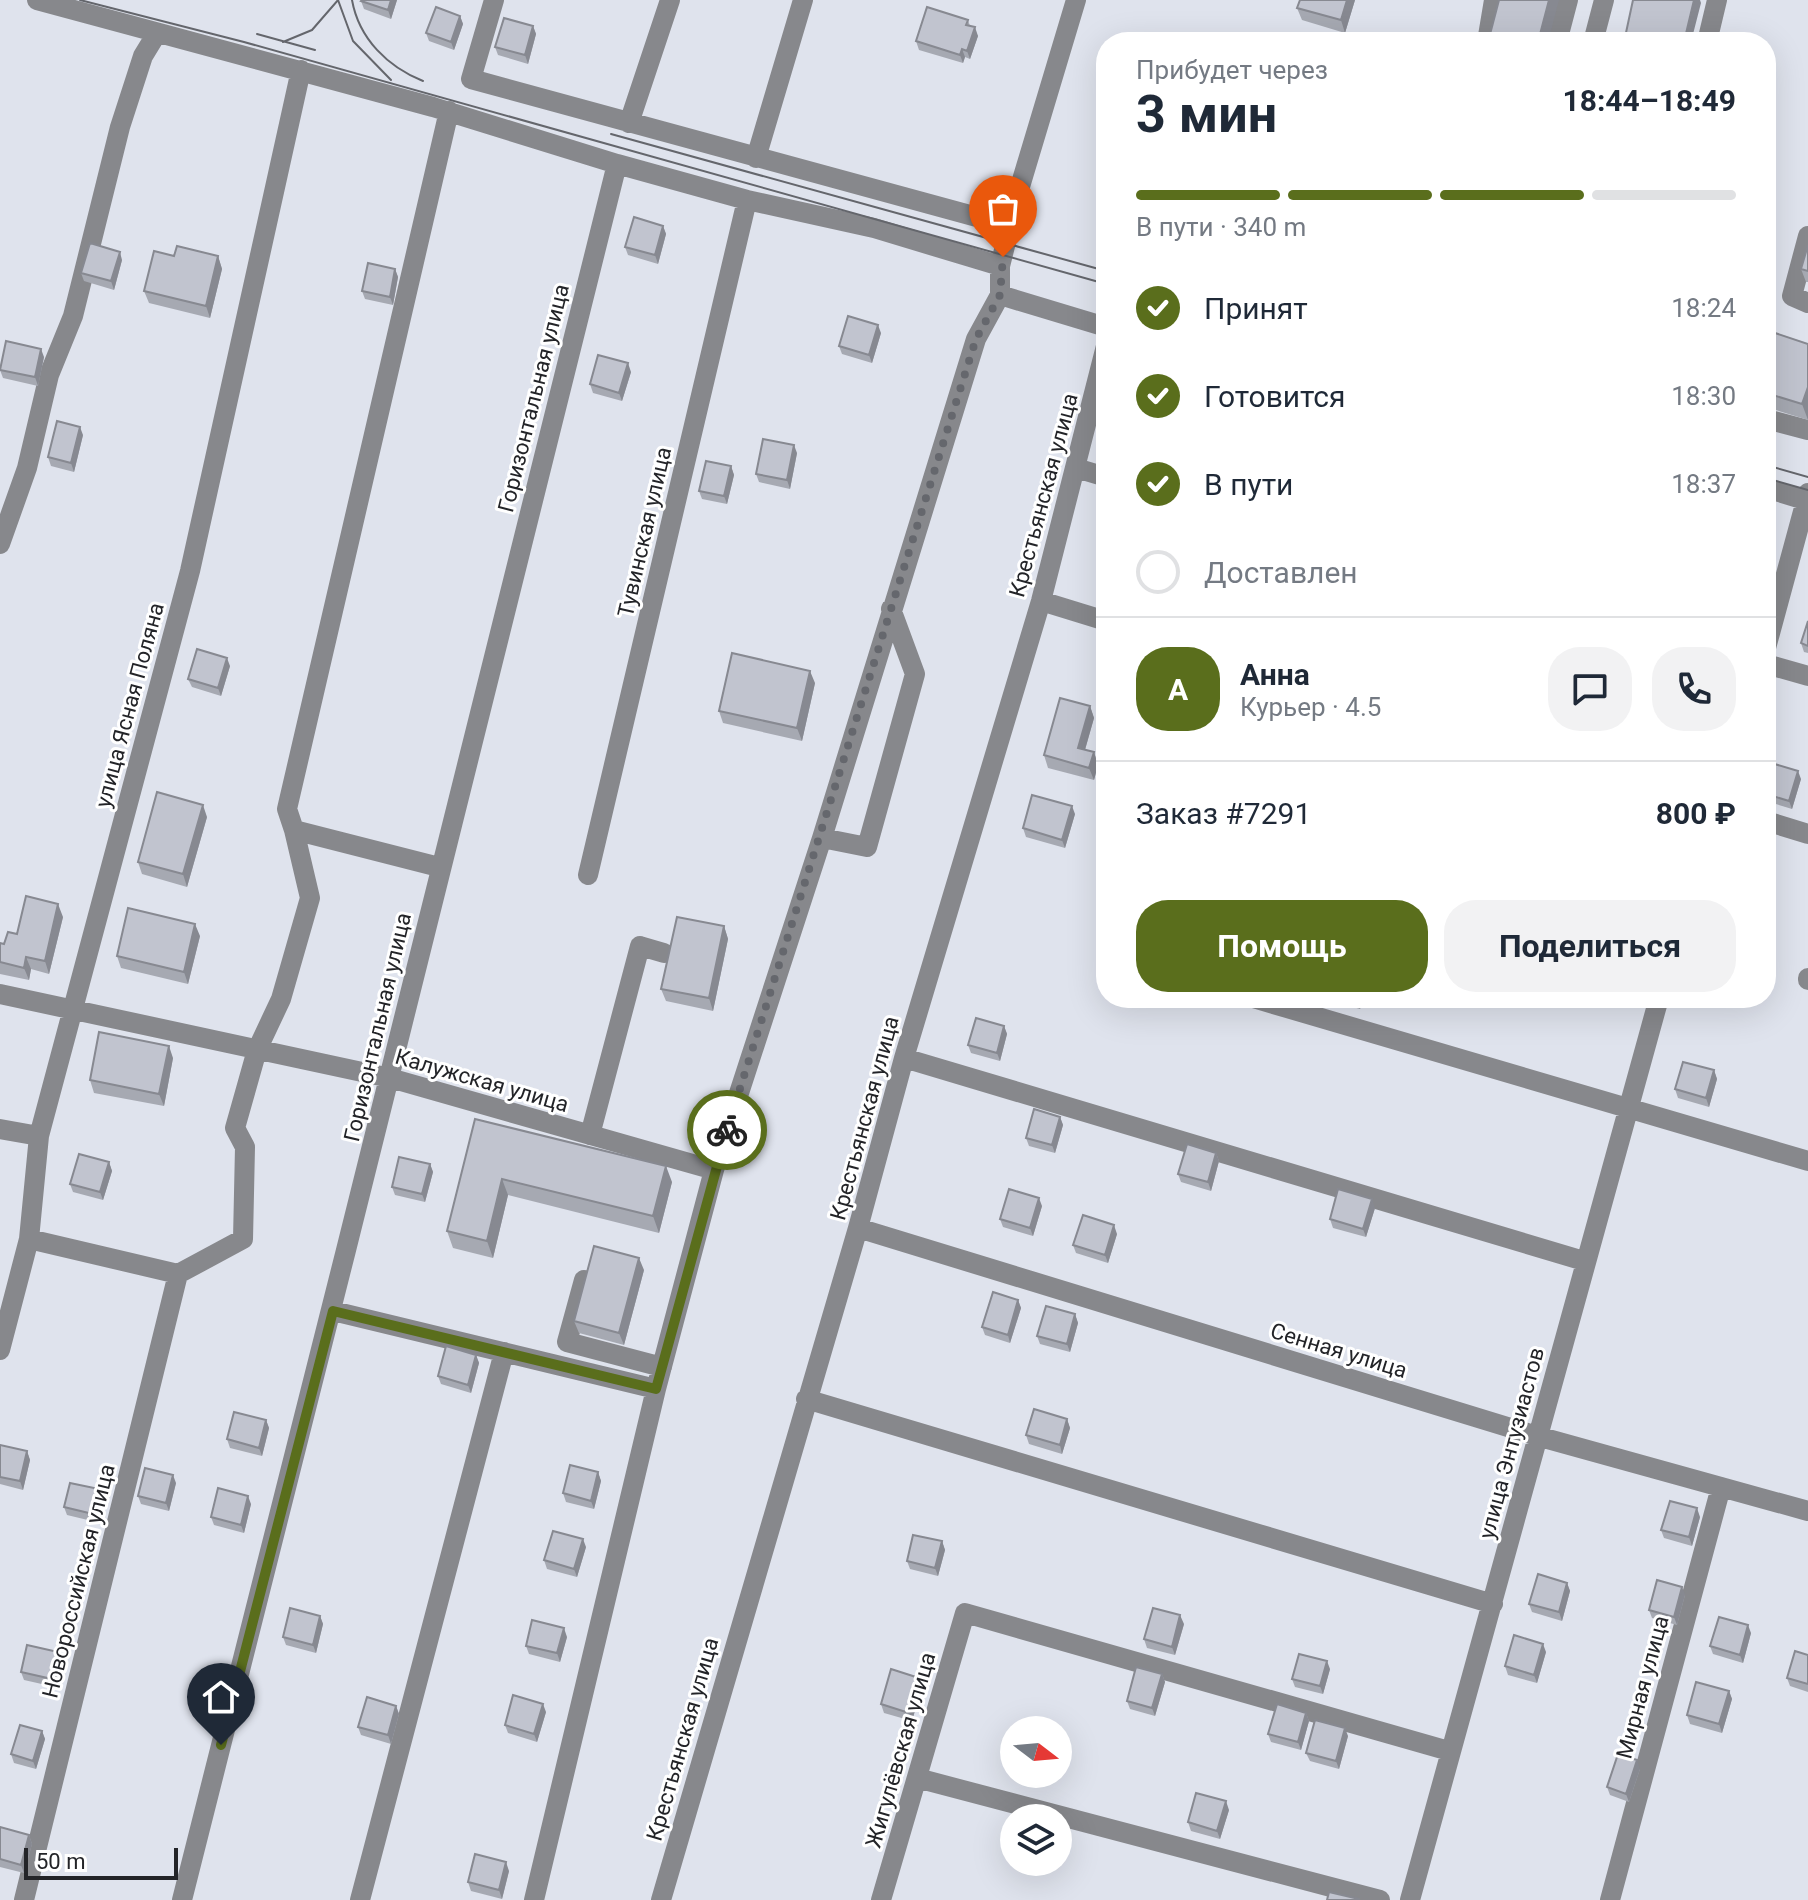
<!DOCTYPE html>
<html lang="ru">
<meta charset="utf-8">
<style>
:root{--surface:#fff;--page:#f2f2f3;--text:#1f2937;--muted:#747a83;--line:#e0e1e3;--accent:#5a6e1c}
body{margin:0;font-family:Roboto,sans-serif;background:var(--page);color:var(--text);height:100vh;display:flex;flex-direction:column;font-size:30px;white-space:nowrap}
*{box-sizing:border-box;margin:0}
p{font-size:26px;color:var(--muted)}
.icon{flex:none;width:44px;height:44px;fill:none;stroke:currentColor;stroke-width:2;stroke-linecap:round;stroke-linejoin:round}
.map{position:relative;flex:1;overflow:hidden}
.panel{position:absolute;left:1096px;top:32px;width:680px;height:976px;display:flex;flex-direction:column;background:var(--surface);border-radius:32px;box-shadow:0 8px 32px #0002}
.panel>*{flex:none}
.needle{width:52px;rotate:106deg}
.tools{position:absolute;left:1000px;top:1716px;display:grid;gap:16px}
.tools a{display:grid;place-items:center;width:72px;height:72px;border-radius:50%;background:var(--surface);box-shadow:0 8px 32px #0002;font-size:40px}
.scale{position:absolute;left:24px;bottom:20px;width:154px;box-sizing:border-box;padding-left:8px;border:4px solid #232428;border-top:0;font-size:22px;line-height:28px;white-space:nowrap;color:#232428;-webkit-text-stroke:6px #fff;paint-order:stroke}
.pin{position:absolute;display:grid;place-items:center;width:68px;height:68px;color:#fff;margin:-82px -34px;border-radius:50% 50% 50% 0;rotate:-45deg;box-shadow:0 0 8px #0007}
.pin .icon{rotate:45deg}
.courier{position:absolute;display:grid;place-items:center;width:80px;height:80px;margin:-40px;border:6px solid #5a6e1c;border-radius:50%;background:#fff;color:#222;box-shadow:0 2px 10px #0007}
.summary em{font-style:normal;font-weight:700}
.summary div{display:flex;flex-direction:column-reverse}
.summary{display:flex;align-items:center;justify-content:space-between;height:136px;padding:0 40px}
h1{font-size:52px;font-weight:700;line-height:60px}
.bar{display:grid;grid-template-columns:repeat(4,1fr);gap:12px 8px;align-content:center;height:96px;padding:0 40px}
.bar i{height:10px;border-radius:6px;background:var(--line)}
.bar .selected{background:var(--accent)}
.bar p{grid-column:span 4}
.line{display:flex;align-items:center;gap:20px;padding:0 40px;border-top:2px solid var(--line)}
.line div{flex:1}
.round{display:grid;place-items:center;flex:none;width:84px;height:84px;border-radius:32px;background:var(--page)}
ol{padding:0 40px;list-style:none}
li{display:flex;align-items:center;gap:24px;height:88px}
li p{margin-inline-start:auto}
li .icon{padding:8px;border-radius:50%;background:var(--accent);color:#fff;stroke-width:4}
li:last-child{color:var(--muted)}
li i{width:44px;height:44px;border:4px solid var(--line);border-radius:50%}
.cta{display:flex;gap:16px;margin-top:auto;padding:16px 40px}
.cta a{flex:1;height:92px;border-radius:32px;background:var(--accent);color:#fff;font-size:32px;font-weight:700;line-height:92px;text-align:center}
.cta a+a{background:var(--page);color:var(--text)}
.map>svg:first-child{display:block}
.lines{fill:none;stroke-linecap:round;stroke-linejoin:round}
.minor{stroke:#87888c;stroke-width:20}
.tram{stroke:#64666c;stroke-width:2}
.wall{fill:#a6a9b2}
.shaded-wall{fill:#878991}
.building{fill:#c1c4cf;stroke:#878991;stroke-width:2}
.done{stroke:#65676d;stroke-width:8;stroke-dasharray:0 14.4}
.route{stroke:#5a6e1c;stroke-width:10}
.labels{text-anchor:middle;stroke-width:6;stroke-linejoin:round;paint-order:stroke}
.street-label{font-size:22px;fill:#232428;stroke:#fff}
</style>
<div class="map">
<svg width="1808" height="1900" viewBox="0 0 1808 1900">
<rect width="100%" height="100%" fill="#dfe3ed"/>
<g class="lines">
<path class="minor" d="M37,0l396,107 184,57 130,36 127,28 126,38
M494,0l-23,79 539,147
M1487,42l7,-42
M1557,42l11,-42
M1593,42l11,-42
M1707,42l10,-42
M629,123l41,-123
M756,158l47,-158
M1808,236l-16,60 16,7
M1000,295l106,32
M1766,419l42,11
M1076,468l30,9
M1766,488l42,13
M0,544l27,-76 22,-93 24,-59 47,-189 23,-71 14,-23
M1041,601l65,20
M1766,648l42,-155
M1766,664l42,12
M1766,821l42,13
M822,838l45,9 48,-173 -24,-65
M439,867l-145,-37 -7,-21 162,-698
M588,875l159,-675
M1808,978v2
M0,994l390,84 324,92
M1253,998l555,163
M904,1058l680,203
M0,1129l39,7
M590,1135l50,-189 24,7
M858,1228l679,208 271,75
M29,1239l149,35 65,-35 2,-92 -10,-19 22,-78 24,-51 29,-101 -16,-68
M584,1280l-17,62 95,25
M333,1311l323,78
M0,1350l29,-111 10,-103 151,-565 111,-501
M806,1399l687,205
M917,1778l463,122
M24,1900l154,-626
M182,1900c148,-578 289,-1157 435,-1736
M360,1900l144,-548
M534,1900l122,-511 58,-219 108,-332 154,-499 24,-44v-29l19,-76 57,-190
M661,1900l197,-672 46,-170 137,-457 65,-255
M881,1900l84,-287 484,138
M1410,1900l249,-902
M1610,1900l111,-413"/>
<path class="tram" d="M80,0l164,42 862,242
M338,0l15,41 38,39
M352,0c7,39 36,67 71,81
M257,34l58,16
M283,42l29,-12 26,-30
M611,134l495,137
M1766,465l42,12
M1766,478l42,12"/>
</g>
<path class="wall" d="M397,0l-6,19 -27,-10 -3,-8z
M1355,0l-10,33 -43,-13 -5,-12z
M460,16l3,8 -9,26 -25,-9 -3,-8z
M968,20l2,6 8,10 -8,23 -5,-2 -2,6 -44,-13 -3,-9z
M533,26l3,8 -8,30 -30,-9 -3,-8z
M663,226l3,8 -8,30 -30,-9 -3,-8z
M1808,245v37h-2l-5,-13z
M174,256h44l4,13 -12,49 -61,-15 -5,-12z
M122,260l-8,30 -30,-9 -3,-8z
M395,269l3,8 -5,28 -28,-6 -3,-8z
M1766,330l42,14v76l-42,-13z
M881,333l-9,30 -30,-9 -3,-8z
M44,357l-6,29 -35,-8 -3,-8z
M631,372l-9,29 -29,-8 -3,-9z
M83,435l-9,37 -23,-6 -3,-9z
M797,453l-7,36 -31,-7 -3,-8z
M731,466l3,9 -7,29 -25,-5 -3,-8z
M1808,621v32l-4,-1 -3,-9z
M230,666l-9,30 -29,-9 -4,-8z
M815,683l-13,58 -79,-18 -4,-12z
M1090,706l4,12 -9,32 9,2 4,13 -4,15 -46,-12 -4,-13z
M1766,770l35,9 -9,30 -26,-8z
M1075,814l-10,34 -39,-11 -3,-9z
M207,817l-20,70 -45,-13 -4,-12z
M63,917l-14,57 -18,-5 -2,11 -29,-6v-31l4,1 13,-10z
M724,926l4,13 -15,72 -47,-10 -5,-12z
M200,936l-12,48 -67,-16 -4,-12z
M1331,998h32l-3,11 -28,-8z
M1004,1026l3,8 -7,27 -29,-8 -3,-8z
M173,1058l-9,48 -70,-13 -4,-13z
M1714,1070l3,9 -8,28 -31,-9 -3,-9z
M1060,1117l3,8 -8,28 -26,-7 -3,-8z
M475,1119l197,63 -13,51 -151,-38 -15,63 -40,-10 -6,-17z
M1216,1153l3,8 -8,30 -30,-9 -3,-8z
M109,1162l3,9 -9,29 -30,-8 -3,-8z
M430,1164l3,8 -8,30 -30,-7 -3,-8z
M1042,1206l-9,30 -30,-9 -3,-8z
M1375,1208l-9,29 -33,-9 -3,-9z
M1117,1234l-9,29 -32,-10 -3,-8z
M644,1270l-20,75 -45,-12 -5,-12z
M1018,1300l3,8 -11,35 -25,-8 -3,-8z
M1075,1314l3,9 -8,29 -30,-8 -3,-8z
M476,1355l3,8 -8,30 -30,-9 -3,-8z
M1067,1419l3,9 -8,26 -33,-10 -3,-9z
M266,1420l3,8 -7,28 -32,-8 -3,-9z
M0,1445l27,6 3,9 -7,30 -23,-6z
M598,1472l3,9 -7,28 -28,-7 -3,-9z
M176,1483l-7,28 -28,-7 -3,-8z
M99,1489l3,9 -6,24 -29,-7 -3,-8z
M251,1504l-7,29 -30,-8 -3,-8z
M1700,1517l-8,29 -28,-8 -3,-8z
M942,1541l3,9 -7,26 -28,-7 -3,-8z
M586,1547l-9,30 -30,-8 -3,-9z
M1567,1583l3,8 -8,30 -30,-9 -3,-8z
M1685,1595l-8,30 -25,-7 -3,-8z
M320,1616l3,8 -7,29 -30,-8 -3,-8z
M1184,1624l-9,31 -28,-7 -3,-9z
M1751,1633l-8,30 -30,-9 -3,-8z
M567,1637l-7,25 -31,-8 -3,-8z
M1546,1652l-9,31 -29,-8 -3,-9z
M1808,1655v37l-18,-6 -3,-8z
M61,1661l-6,26 -31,-7 -3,-8z
M1330,1669l-7,25 -28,-7 -3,-8z
M1162,1674l3,8 -10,34 -25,-7 -3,-8z
M922,1686l-10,35 -28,-8 -3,-9z
M1729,1691l3,8 -10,34 -32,-9 -3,-9z
M396,1706l3,8 -8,30 -30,-9 -3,-8z
M546,1712l-9,30 -29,-9 -3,-8z
M1306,1713l3,8 -8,29 -30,-8 -3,-8z
M42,1731l3,8 -9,30 -22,-6 -3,-9z
M1348,1736l-9,33 -29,-8 -4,-8z
M1640,1769l-11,33 -19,-7 -3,-8z
M1229,1810l-9,29 -29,-8 -3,-9z
M0,1827l29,8 3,9 -8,29 -24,-6z
M509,1871l-7,28 -31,-8 -3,-9z"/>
<path class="shaded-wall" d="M391,0h6l-6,19 -3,-9z
M1347,0h8l-10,33 -4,-13z
M1549,0h10l-11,42h-10z
M1694,0h6l1,3 -10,39h-7z
M460,16l3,8 -9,26 -3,-8z
M533,26l3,8 -8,30 -3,-9z
M975,27l3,9 -8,23 -3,-8z
M962,49l3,8 -2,6 -3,-8z
M663,226l3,8 -8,30 -3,-9z
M120,252l2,8 -8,30 -3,-9z
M218,256l4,13 -12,49 -4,-12z
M395,269l3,8 -5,28 -3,-8z
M878,325l3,8 -9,30 -3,-8z
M41,349l3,8 -6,29 -3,-9z
M628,363l3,9 -9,29 -3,-8z
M1808,387v33l-6,-16z
M80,427l3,8 -9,37 -3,-9z
M794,445l3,8 -7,36 -3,-9z
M731,466l3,9 -7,29 -3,-8z
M227,658l3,8 -9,30 -3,-8z
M810,671l5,12 -13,58 -5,-13z
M1090,706l4,12 -12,42 -4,-12z
M1094,752l4,13 -4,15 -5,-12z
M1798,771l3,8 -9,30 -3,-8z
M203,805l4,12 -20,70 -4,-13z
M1072,806l3,8 -10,34 -3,-8z
M58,904l5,13 -14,57 -4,-13z
M195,924l5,12 -12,48 -4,-12z
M724,926l4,13 -15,72 -4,-13z
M26,957l5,12 -2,11 -5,-12z
M1358,998h5l-3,11 -3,-8z
M1004,1026l3,8 -7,27 -3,-8z
M169,1046l4,12 -9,48 -5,-12z
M1714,1070l3,9 -8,28 -3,-9z
M1060,1117l3,8 -8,28 -3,-8z
M1216,1153l3,8 -8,30 -3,-9z
M109,1162l3,9 -9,29 -3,-8z
M430,1164l3,8 -8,30 -3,-8z
M666,1166l6,16 -13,51 -6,-17z
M502,1179l6,16 -15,63 -6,-17z
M1039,1198l3,8 -9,30 -3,-8z
M1372,1199l3,9 -9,29 -3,-8z
M1114,1225l3,9 -9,29 -3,-8z
M639,1258l5,12 -20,75 -5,-12z
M1018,1300l3,8 -11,35 -2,-8z
M1075,1314l3,9 -8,29 -3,-8z
M476,1355l3,8 -8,30 -3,-8z
M1067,1419l3,9 -8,26 -2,-9z
M266,1420l3,8 -7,28 -3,-8z
M27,1451l3,9 -7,30 -3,-9z
M598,1472l3,9 -7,28 -3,-8z
M173,1475l3,8 -7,28 -3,-8z
M99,1489l3,9 -6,24 -3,-8z
M248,1496l3,8 -7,29 -3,-8z
M1697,1508l3,9 -8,29 -3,-9z
M583,1539l3,8 -9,30 -3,-8z
M942,1541l3,9 -7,26 -3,-8z
M1567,1583l3,8 -8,30 -3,-9z
M1682,1587l3,8 -8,30 -3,-8z
M1180,1615l4,9 -9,31 -3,-8z
M320,1616l3,8 -7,29 -3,-8z
M1748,1625l3,8 -8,30 -3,-8z
M564,1628l3,9 -7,25 -3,-9z
M1543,1644l3,8 -9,31 -3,-8z
M58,1652l3,9 -6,26 -3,-8z
M1327,1661l3,8 -7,25 -3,-8z
M1162,1674l3,8 -10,34 -3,-8z
M919,1678l3,8 -10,35 -3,-8z
M1729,1691l3,8 -10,34 -3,-9z
M543,1704l3,8 -9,30 -3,-8z
M396,1706l3,8 -8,30 -3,-9z
M1306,1713l3,8 -8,29 -3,-8z
M1345,1728l3,8 -9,33 -3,-8z
M42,1731l3,8 -9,30 -3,-8z
M1637,1760l3,9 -11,33 -3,-8z
M1226,1801l3,9 -9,29 -3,-8z
M29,1835l3,9 -8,29 -3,-8z
M506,1862l3,9 -7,28 -3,-9z"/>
<path class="building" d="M362,0h29l-3,10 -27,-9z
M1300,0h47l-6,20 -44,-12z
M1499,0h50l-11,42h-50z
M1633,0h61l-10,42h-60z
M436,7l24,9 -9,26 -25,-9z
M927,7l41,13 -2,5 9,2 -8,24 -5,-2 -2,6 -44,-14z
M504,18l29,8 -8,29 -30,-8z
M634,217l29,9 -8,29 -30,-8z
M90,243l30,9 -9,29 -30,-8z
M1808,245v26l-7,-2z
M177,246l41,10 -12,50 -62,-15 10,-40 20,5z
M368,263l27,6 -5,28 -28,-6z
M848,316l30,9 -9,30 -30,-9z
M1766,330l42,14v43l-6,17 -36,-11z
M6,341l35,8 -6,28 -35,-7z
M598,355l30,8 -9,30 -29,-9z
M57,421l23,6 -9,36 -23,-6z
M763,439l31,6 -7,35 -31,-6z
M706,461l25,5 -7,30 -25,-5z
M1808,621v25l-7,-3z
M197,649l30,9 -9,30 -30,-9z
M732,653l78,18 -13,57 -78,-17z
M1060,698l30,8 -12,42 16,4 -5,16 -45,-13z
M1768,762l30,9 -9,30 -23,-7v-24z
M157,792l46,13 -20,69 -45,-12z
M1032,795l40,11 -10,34 -39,-12z
M26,896l32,8 -13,57 -19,-4 -2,11 -24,-6v-19l4,1 4,-12 9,2z
M128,908l67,16 -11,48 -67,-16z
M677,917l47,9 -15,72 -48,-9z
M976,1018l28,8 -7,27 -29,-8z
M99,1032l70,14 -10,48 -69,-14z
M1683,1062l31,8 -8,28 -31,-9z
M1034,1109l26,8 -8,28 -26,-7z
M475,1119l191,47 -13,50 -151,-37 -15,62 -40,-10z
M1187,1144l29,9 -8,29 -30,-8z
M79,1154l30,8 -9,30 -30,-8z
M399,1157l31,7 -8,30 -30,-7z
M1009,1189l30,9 -9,30 -30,-9z
M1338,1189l34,10 -9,30 -33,-10z
M1083,1215l31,10 -9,30 -32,-10z
M594,1246l45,12 -20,75 -45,-12z
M993,1292l25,8 -10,35 -26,-8z
M1046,1306l29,8 -8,30 -30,-8z
M446,1346l30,9 -8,30 -30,-9z
M1034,1409l33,10 -7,26 -34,-10z
M234,1412l32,8 -7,28 -32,-9z
M0,1445l27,6 -7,30 -20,-4z
M570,1465l28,7 -7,29 -28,-8z
M145,1468l28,7 -7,28 -28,-7z
M70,1483l29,6 -6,25 -29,-7z
M218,1488l30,8 -7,29 -30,-8z
M1670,1501l27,7 -8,29 -28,-7z
M553,1531l30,8 -9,30 -30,-9z
M913,1535l29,6 -7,27 -28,-7z
M1538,1574l29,9 -8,29 -30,-8z
M1657,1580l25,7 -8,30 -25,-7z
M290,1608l30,8 -7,29 -30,-8z
M1153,1608l27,7 -8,32 -28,-8z
M1719,1617l29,8 -8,30 -30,-9z
M532,1620l32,8 -7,25 -31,-7z
M1514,1635l29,9 -9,31 -29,-9z
M27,1645l31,7 -6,27 -31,-7z
M1795,1651l13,4v29l-21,-6z
M1299,1654l28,7 -7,25 -28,-7z
M1136,1667l26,7 -10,34 -25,-7z
M891,1669l28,9 -10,35 -28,-9z
M1696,1682l33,9 -10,33 -32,-9z
M513,1695l30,9 -9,30 -29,-9z
M367,1697l29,9 -8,29 -30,-8z
M1277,1704l29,9 -8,29 -30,-8z
M1315,1720l30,8 -9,33 -30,-8z
M20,1725l22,6 -9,30 -22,-7z
M1618,1754l19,6 -11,34 -19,-7z
M1196,1793l30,8 -9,30 -29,-9z
M0,1827l29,8 -8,30 -21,-6z
M475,1854l31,8 -7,28 -31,-8z
M1329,1892l30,7v1h-32z"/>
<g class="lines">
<path class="done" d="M727,1130l249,-791 24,-44 3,-38"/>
<path class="route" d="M221,1745l112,-434 323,78 71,-259"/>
</g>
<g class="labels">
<g class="street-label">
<text transform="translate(533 398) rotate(-76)" y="8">Горизонтальная улица</text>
<text transform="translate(1043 495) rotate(-75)" y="8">Крестьянская улица</text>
<text transform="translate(644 532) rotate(-77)" y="8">Тувинская улица</text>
<text transform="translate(129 705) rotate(-75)" y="8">улица Ясная Поляна</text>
<text transform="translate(377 1027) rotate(-77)" y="8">Горизонтальная улица</text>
<text transform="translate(482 1080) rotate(16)" y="8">Калужская улица</text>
<text transform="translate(864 1118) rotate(-75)" y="8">Крестьянская улица</text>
<text transform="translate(1339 1350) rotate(17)" y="8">Сенная улица</text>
<text transform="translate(1511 1443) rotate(-75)" y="8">улица Энтузиастов</text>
<text transform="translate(78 1581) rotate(-76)" y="8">Новороссийская улица</text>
<text transform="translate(1642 1687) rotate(-75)" y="8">Мирная улица</text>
<text transform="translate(682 1739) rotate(-74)" y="8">Крестьянская улица</text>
<text transform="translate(900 1750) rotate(-74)" y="8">Жигулёвская улица</text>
</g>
</g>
</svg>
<div class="tools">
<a><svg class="needle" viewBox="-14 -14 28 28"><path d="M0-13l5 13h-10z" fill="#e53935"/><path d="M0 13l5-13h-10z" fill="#747a83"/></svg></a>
<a><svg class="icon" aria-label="layers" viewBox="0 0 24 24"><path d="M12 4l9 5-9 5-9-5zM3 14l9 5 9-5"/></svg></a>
</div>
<div class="scale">50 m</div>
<div class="pin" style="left:1003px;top:257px;background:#ea580c"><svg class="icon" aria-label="bag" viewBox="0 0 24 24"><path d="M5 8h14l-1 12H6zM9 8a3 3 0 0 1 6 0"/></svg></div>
<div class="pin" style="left:221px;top:1745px;background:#1f2937"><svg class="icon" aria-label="home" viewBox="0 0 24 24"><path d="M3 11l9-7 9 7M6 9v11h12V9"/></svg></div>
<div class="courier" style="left:727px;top:1130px"><svg class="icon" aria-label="bike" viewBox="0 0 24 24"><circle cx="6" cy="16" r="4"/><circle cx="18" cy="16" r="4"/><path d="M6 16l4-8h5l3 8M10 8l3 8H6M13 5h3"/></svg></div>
<section class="panel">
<div class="summary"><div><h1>3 мин</h1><p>Прибудет через</p></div><em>18:44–18:49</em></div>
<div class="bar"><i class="selected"></i><i class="selected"></i><i class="selected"></i><i></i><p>В пути · 340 m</p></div>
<ol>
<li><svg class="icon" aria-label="check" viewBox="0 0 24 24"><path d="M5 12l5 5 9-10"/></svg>Принят<p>18:24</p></li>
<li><svg class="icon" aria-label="check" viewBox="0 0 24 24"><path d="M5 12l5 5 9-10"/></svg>Готовится<p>18:30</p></li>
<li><svg class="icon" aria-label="check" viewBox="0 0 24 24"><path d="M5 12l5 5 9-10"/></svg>В пути<p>18:37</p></li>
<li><i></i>Доставлен</li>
</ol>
<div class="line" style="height:144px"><b class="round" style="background:var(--accent);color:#fff">А</b><div><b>Анна</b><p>Курьер · 4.5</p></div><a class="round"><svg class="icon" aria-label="chat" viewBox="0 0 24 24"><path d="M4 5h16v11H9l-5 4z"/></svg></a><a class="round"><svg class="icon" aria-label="phone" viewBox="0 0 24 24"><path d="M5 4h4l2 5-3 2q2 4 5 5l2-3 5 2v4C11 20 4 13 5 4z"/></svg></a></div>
<div class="line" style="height:104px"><div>Заказ #7291</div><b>800 ₽</b></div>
<div class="cta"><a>Помощь</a><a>Поделиться</a></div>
</section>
</div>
